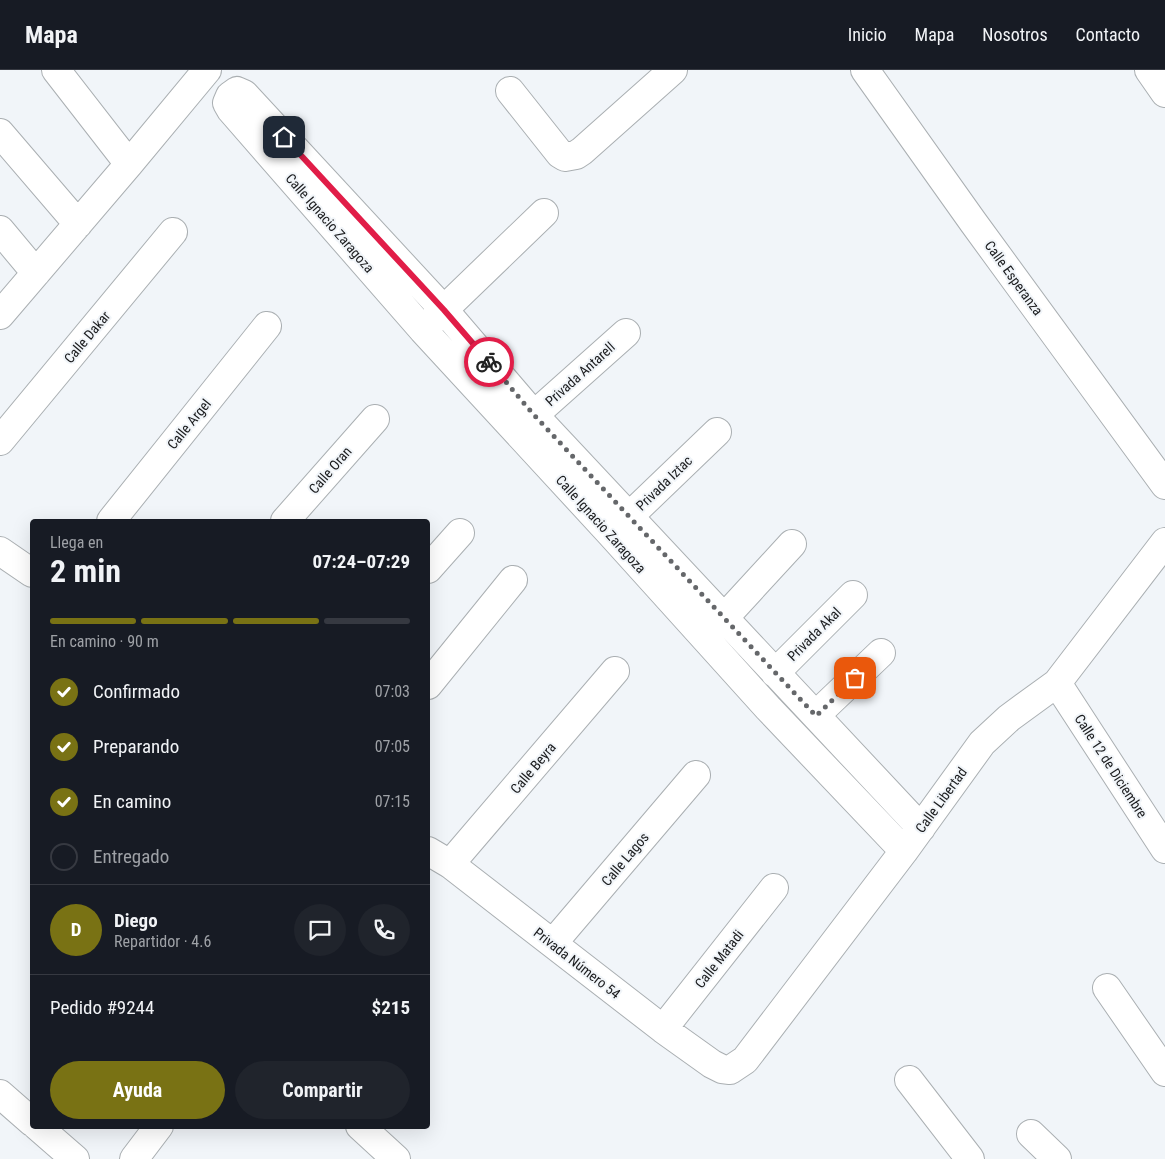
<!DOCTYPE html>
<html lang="es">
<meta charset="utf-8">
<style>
:root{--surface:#171b24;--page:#20242c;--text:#f1f3f6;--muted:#9ea1a6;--line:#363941;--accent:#797214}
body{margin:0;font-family:"Roboto Condensed",sans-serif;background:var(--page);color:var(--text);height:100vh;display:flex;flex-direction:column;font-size:19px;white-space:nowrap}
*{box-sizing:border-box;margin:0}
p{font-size:16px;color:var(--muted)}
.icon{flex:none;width:28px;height:28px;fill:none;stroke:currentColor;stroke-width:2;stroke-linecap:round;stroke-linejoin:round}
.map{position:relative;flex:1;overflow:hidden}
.side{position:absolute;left:30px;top:449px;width:400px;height:610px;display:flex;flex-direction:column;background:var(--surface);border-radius:5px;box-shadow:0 5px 20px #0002}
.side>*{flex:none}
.pin{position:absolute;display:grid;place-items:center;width:42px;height:42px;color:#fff;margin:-21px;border-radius:10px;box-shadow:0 2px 8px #0006}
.courier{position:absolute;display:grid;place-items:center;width:50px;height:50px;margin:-25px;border:4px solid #e11d48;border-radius:50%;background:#fff;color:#222;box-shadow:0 1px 6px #0007}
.headline em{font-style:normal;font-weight:700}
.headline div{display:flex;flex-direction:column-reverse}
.headline{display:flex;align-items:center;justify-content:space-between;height:85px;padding:0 20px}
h1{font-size:32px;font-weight:700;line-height:38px}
.bar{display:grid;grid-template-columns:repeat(4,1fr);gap:8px 5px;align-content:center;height:60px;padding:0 20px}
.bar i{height:6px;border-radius:4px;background:var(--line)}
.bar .selected{background:var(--accent)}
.bar p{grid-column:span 4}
.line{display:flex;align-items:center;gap:12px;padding:0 20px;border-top:1px solid var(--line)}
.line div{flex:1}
.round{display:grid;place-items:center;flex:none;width:52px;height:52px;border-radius:26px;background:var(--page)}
ol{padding:0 20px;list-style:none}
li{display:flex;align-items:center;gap:15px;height:55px}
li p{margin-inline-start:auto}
li .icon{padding:5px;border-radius:50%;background:var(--accent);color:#fff;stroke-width:4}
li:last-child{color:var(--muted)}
li i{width:28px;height:28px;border:2px solid var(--line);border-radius:50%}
.action{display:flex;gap:10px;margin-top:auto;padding:10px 20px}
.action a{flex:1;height:58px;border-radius:30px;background:var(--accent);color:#fff;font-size:20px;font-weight:700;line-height:58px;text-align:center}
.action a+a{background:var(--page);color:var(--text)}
header{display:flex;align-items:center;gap:30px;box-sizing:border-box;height:70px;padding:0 25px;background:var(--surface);border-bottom:1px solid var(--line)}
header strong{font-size:24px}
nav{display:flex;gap:28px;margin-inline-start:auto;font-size:18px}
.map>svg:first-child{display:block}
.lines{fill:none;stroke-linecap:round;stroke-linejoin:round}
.minor-casing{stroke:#aaafb2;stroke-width:30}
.minor{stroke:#fff;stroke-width:28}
.done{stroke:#65676a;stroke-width:5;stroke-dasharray:0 9}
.route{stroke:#e11d48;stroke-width:6}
.labels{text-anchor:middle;stroke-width:4;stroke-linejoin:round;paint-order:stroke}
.street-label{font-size:14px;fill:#1a1b1d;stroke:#f1f5f9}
</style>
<header>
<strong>Mapa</strong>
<nav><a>Inicio</a><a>Mapa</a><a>Nosotros</a><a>Contacto</a></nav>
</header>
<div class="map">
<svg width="1165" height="1089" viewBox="0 0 1165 1089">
<rect width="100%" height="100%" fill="#f1f5f9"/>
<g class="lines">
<defs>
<path id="minor" d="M56,0l73,94
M865,0l108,152 192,263
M1149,0l16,23
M510,21l50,63 5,3 11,-2 6,-4 91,-81
M0,63l78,91
M0,160l36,43
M0,245l129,-151 78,-94
M431,252l113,-109
M534,345l92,-82
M0,371l173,-209
M111,451l156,-195
M285,451l90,-102
M616,459l101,-97
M0,481l32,22
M428,499l32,-36
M724,548l68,-74
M775,603l78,-78
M1057,613l108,166
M428,615l85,-105
M816,645l65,-62
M428,781l22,13 213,165 49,35 10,5 8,1 15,-10 159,-209 78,-108 27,-25 48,-35 108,-141
M904,781l-136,-143 -157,-174 -188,-204 -192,-220 -4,-7 3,-7 7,-5 7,3 200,216 90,105 387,413
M450,794l165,-193
M553,873l143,-168
M1107,918l58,84
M663,959l111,-141
M909,1010l61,79
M0,1024l32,28
M37,1056l38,33
M360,1056l36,33
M1031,1064l26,25
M134,1089l25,-33"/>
</defs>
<use href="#minor" class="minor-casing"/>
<use href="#minor" class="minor"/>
</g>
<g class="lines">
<path class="done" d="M489,292l45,53 282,301 39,-38"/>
<path class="route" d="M284,67l160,173 45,52"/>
</g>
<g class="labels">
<g class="street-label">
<text transform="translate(330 153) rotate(49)" y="5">Calle Ignacio Zaragoza</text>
<text transform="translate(1014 208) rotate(54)" y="5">Calle Esperanza</text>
<text transform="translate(87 267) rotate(-50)" y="5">Calle Dakar</text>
<text transform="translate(580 304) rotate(-42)" y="5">Privada Antarell</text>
<text transform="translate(189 354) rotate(-51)" y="5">Calle Argel</text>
<text transform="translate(330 400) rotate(-49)" y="5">Calle Oran</text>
<text transform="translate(664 413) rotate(-44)" y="5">Privada Iztac</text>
<text transform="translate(601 454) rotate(48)" y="5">Calle Ignacio Zaragoza</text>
<text transform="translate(814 564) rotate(-45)" y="5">Privada Akal</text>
<text transform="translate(1111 696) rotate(57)" y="5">Calle 12 de Diciembre</text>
<text transform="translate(533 698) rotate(-50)" y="5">Calle Beyra</text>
<text transform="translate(941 730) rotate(-54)" y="5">Calle Libertad</text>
<text transform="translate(625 789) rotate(-50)" y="5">Calle Lagos</text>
<text transform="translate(719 889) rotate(-52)" y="5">Calle Matadi</text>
<text transform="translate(577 893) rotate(38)" y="5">Privada Número 54</text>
</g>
</g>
</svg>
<div class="pin" style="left:855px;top:608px;background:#ea580c"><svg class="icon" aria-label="bag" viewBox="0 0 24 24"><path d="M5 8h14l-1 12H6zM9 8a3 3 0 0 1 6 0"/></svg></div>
<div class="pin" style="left:284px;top:67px;background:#1f2937"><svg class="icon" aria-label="home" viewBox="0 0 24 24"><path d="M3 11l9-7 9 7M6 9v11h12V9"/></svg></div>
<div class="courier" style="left:489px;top:292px"><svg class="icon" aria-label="bike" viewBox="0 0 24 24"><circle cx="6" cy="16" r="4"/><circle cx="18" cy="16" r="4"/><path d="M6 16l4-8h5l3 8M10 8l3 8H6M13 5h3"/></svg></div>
<section class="side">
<div class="headline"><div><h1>2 min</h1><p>Llega en</p></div><em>07:24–07:29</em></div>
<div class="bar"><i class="selected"></i><i class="selected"></i><i class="selected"></i><i></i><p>En camino · 90 m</p></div>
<ol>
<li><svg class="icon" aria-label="check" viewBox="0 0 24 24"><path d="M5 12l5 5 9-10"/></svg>Confirmado<p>07:03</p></li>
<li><svg class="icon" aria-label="check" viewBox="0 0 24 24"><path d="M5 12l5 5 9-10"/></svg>Preparando<p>07:05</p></li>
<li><svg class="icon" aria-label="check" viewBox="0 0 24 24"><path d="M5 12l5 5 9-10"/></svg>En camino<p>07:15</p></li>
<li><i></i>Entregado</li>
</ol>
<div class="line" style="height:90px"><b class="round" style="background:var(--accent);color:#fff">D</b><div><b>Diego</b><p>Repartidor · 4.6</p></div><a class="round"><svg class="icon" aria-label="chat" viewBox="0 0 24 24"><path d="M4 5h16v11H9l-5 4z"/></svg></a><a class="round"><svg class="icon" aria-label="phone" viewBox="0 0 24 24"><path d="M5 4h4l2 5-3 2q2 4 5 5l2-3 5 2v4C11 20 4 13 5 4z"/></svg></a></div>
<div class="line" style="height:65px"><div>Pedido #9244</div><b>$215</b></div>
<div class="action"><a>Ayuda</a><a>Compartir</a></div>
</section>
</div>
